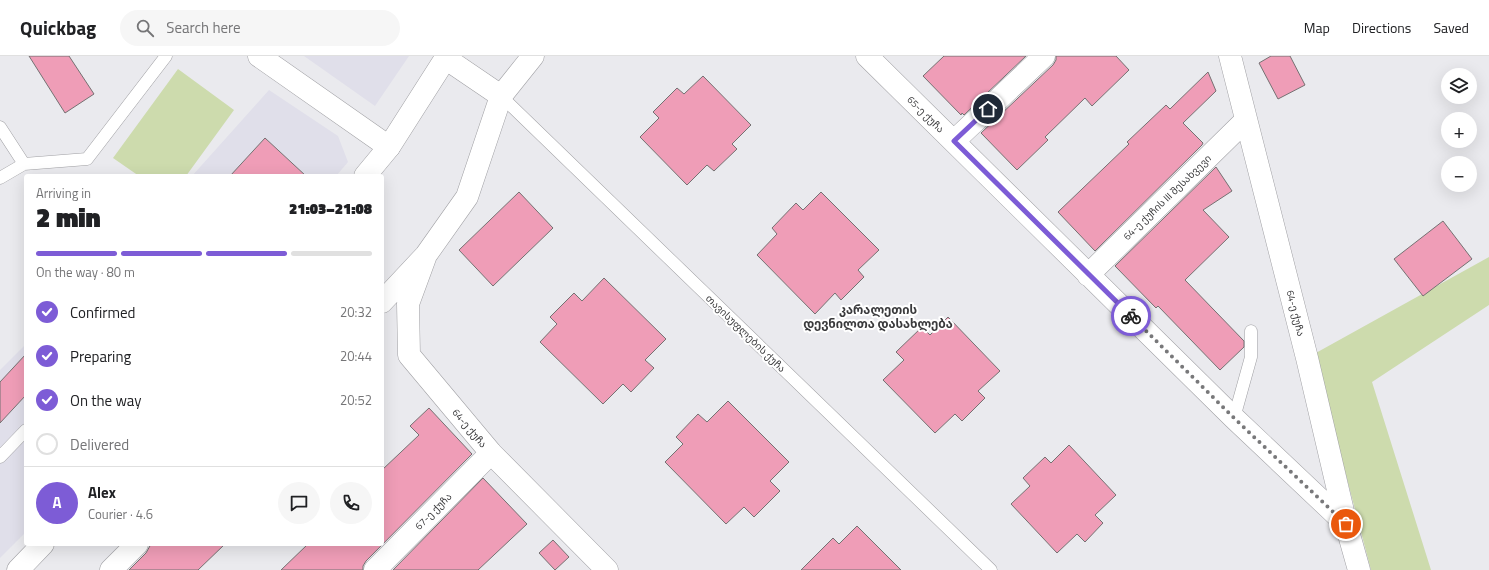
<!DOCTYPE html>
<meta charset="utf-8">
<style>
:root{--surface:#fff;--page:#f6f6f6;--text:#202124;--muted:#757577;--line:#e0e0e0;--accent:#7d5cd6}
body{margin:0;font-family:"Titillium Web","Noto Sans Georgian",sans-serif;background:var(--page);color:var(--text);height:100vh;display:flex;flex-direction:column;font-size:15px;white-space:nowrap}
*{box-sizing:border-box;margin:0}
p{font-size:13px;color:var(--muted)}
.icon{flex:none;width:22px;height:22px;fill:none;stroke:currentColor;stroke-width:2;stroke-linecap:round;stroke-linejoin:round}
.map{position:relative;flex:1;overflow:hidden}
.side{position:absolute;left:24px;top:118px;width:360px;height:372px;display:flex;flex-direction:column;background:var(--surface);border-radius:4px;box-shadow:0 4px 16px #0002}
.side>*{flex:none}
.controls{position:absolute;left:1441px;top:12px;display:grid;gap:8px}
.controls a{display:grid;place-items:center;width:36px;height:36px;border-radius:50%;background:var(--surface);box-shadow:0 4px 16px #0002;font-size:20px}
.pin{position:absolute;display:grid;place-items:center;width:34px;height:34px;color:#fff;margin:-17px;border:2px solid #fff;border-radius:50%;box-shadow:0 1px 4px #0007}
.courier{position:absolute;display:grid;place-items:center;width:40px;height:40px;margin:-20px;border:3px solid #7d5cd6;border-radius:50%;background:#fff;color:#222;box-shadow:0 1px 5px #0007}
.headline em{font-style:normal;font-weight:800}
.headline div{display:flex;flex-direction:column-reverse}
.headline{display:flex;align-items:center;justify-content:space-between;height:68px;padding:0 12px}
h1{font-size:26px;font-weight:800;line-height:30px}
.bar{display:grid;grid-template-columns:repeat(4,1fr);gap:6px 4px;align-content:center;height:48px;padding:0 12px}
.bar i{height:5px;border-radius:3px;background:var(--line)}
.bar .selected{background:var(--accent)}
.bar p{grid-column:span 4}
.line{display:flex;align-items:center;gap:10px;padding:0 12px;border-top:1px solid var(--line)}
.line div{flex:1}
.round{display:grid;place-items:center;flex:none;width:42px;height:42px;border-radius:21px;background:var(--page)}
ol{padding:0 12px;list-style:none}
li{display:flex;align-items:center;gap:12px;height:44px}
li p{margin-inline-start:auto}
li .icon{padding:4px;border-radius:50%;background:var(--accent);color:#fff;stroke-width:4}
li:last-child{color:var(--muted)}
li i{width:22px;height:22px;border:2px solid var(--line);border-radius:50%}
header{display:flex;align-items:center;gap:24px;box-sizing:border-box;height:56px;padding:0 20px;background:var(--surface);border-bottom:1px solid var(--line)}
header strong{font-size:19px}
nav{display:flex;gap:22px;margin-inline-start:auto;font-size:14px}
.search{width:280px;height:36px;background:var(--page);display:flex;align-items:center;gap:10px;box-sizing:border-box;padding:0 14px;border-radius:22px;color:var(--muted);font-size:15px}
.map>svg:first-child{display:block}
.built{fill:#e0dfea}
.green{fill:#cddbad}
.building{fill:#ef9db7;stroke:#757172}
.lines{fill:none;stroke-linecap:round;stroke-linejoin:round}
.service-casing{stroke:#a0a0a4;stroke-width:13}
.minor-casing{stroke:#a0a0a4;stroke-width:23}
.secondary-casing{stroke:#a0a0a4;stroke-width:23}
.service{stroke:#fff;stroke-width:12}
.minor{stroke:#fff;stroke-width:22}
.secondary{stroke:#fff;stroke-width:22}
.done{stroke:#78787a;stroke-width:4;stroke-dasharray:0 7.2}
.route{stroke:#7d5cd6;stroke-width:5}
.labels{text-anchor:middle;stroke-width:4;stroke-linejoin:round;paint-order:stroke}
.street-label{font-size:10px;fill:#3a3a3c;stroke:#fff}
.quarter-label{font-size:12px;font-weight:bold;fill:#3a3a3c;stroke:#fff}
</style>
<header>
<strong>Quickbag</strong>
<div class="search"><svg class="icon" aria-label="search" viewBox="0 0 24 24"><circle cx="10" cy="10" r="6"/><path d="M15 15l6 6"/></svg>Search here</div>
<nav><a>Map</a><a>Directions</a><a>Saved</a></nav>
</header>
<div class="map">
<svg width="1489" height="514" viewBox="0 0 1489 514">
<rect width="100%" height="100%" fill="#eaeaee"/>
<path class="built" d="M304,0h105l-34,50z
M269,34l69,46 10,26 -12,14h-144z
M26,288v188l-26,26v-188z"/>
<path class="green" d="M178,13l56,41 -48,66h-47l-26,-18z
M1489,201v48l-117,77 59,188h-60l-57,-216z"/>
<path class="building" d="M29,0h40l25,38 -29,19z
M944,0h82l-62,59 -2,-2 -1,2 -38,-39z
M1056,0h60l13,14 -37,36 -7,-8 -40,39 3,3 -31,30 -36,-37 72,-68 3,-5z
M1271,0h19l15,29 -27,14 -19,-36z
M1208,16l8,19 -33,32 20,20 -1,2 -107,106 -37,-39 71,-68 -2,-2 39,-37 4,4z
M703,20l48,49 -19,19 5,5 -23,22 -7,-6 -20,20 -47,-48 19,-19 -6,-6 24,-24 7,6z
M265,82l41,38h-76z
M1216,111l16,24 -29,19 26,27 -44,43 59,61v6l-24,23 -62,-64 -2,2 -41,-42z
M519,136l34,36 -60,58 -34,-36z
M821,136l58,58 -21,20 6,7 -23,23 -6,-7 -20,21 -58,-59 20,-21 -5,-6 24,-25 7,7z
M1443,165l29,38 -49,37 -29,-37z
M604,222l62,61 -21,21 9,8 -23,24 -8,-8 -20,20 -63,-62 17,-18 -7,-7 24,-24 8,8z
M948,261l52,54 -22,20 7,7 -23,23 -7,-7 -20,19 -52,-53 21,-20 -8,-8 26,-25 8,8z
M26,298v41l-26,28v-41z
M728,345l61,61 -19,19 10,10 -26,26 -10,-10 -18,17 -61,-62 18,-18 -7,-7 22,-23 9,8z
M429,352l43,46 -106,107 -3,5v4h-82l27,-26h74v-74l37,-35 -9,-9z
M1069,389l47,50 -21,20 8,8 -18,19 -8,-8 -20,19 -46,-49 19,-18 -7,-8 22,-21 6,6z
M483,422l44,46 -49,46h-85z
M857,470l44,44h-100l32,-32 6,6z
M553,484l16,17 -14,13 -16,-17z
M151,488h74l-27,26h-69l17,-17z"/>
<g class="lines">
<defs>
<path id="service" d="M501,40l490,474
M0,71l24,37
M0,122l24,-14 63,-5 79,-103
M1234,362l17,-61v-26
M0,401l26,-27"/>
<path id="minor" d="M259,0l130,91
M867,0l367,362 112,106
M1230,0l77,302 39,166 13,46
M445,2l56,38
M954,85l90,-85
M426,199l-18,49 1,51 82,98 116,117
M1088,219l158,-155
M382,246l44,-47 41,-58 34,-101 32,-40
M111,514l26,-26
M375,514l116,-117"/>
<path id="secondary" d="M365,120l24,-29 58,-91
M18,514l25,-26"/>
</defs>
<use href="#service" class="service-casing"/>
<use href="#minor" class="minor-casing"/>
<use href="#secondary" class="secondary-casing"/>
<use href="#service" class="service"/>
<use href="#minor" class="minor"/>
<use href="#secondary" class="secondary"/>
</g>
<g class="lines">
<path class="done" d="M1131,260l103,102 112,106"/>
<path class="route" d="M988,53l-34,32 177,175"/>
</g>
<g class="labels">
<g class="street-label">
<text transform="translate(926 58) rotate(45)" y="4">65-ე ქუჩა</text>
<text transform="translate(1167 141) rotate(-44)" y="4">64-ე ქუჩის III შესახვევი</text>
<text transform="translate(1296 257) rotate(76)" y="4">64-ე ქუჩა</text>
<text transform="translate(746 277) rotate(44)" y="4">თავისუფლების ქუჩა</text>
<text transform="translate(470 372) rotate(50)" y="4">64-ე ქუჩა</text>
<text transform="translate(433 455) rotate(-45)" y="4">67-ე ქუჩა</text>
</g>
<g class="quarter-label">
<text x="878" y="258">კარალეთის<tspan x="878" dy="14">დევნილთა დასახლება</tspan></text>
</g>
</g>
</svg>
<div class="controls">
<a><svg class="icon" aria-label="layers" viewBox="0 0 24 24"><path d="M12 4l9 5-9 5-9-5zM3 14l9 5 9-5"/></svg></a>
<a>+</a>
<a>−</a>
</div>
<div class="pin" style="left:1346px;top:468px;background:#ea580c"><svg class="icon" aria-label="bag" viewBox="0 0 24 24"><path d="M5 8h14l-1 12H6zM9 8a3 3 0 0 1 6 0"/></svg></div>
<div class="pin" style="left:988px;top:53px;background:#1f2937"><svg class="icon" aria-label="home" viewBox="0 0 24 24"><path d="M3 11l9-7 9 7M6 9v11h12V9"/></svg></div>
<div class="courier" style="left:1131px;top:260px"><svg class="icon" aria-label="bike" viewBox="0 0 24 24"><circle cx="6" cy="16" r="4"/><circle cx="18" cy="16" r="4"/><path d="M6 16l4-8h5l3 8M10 8l3 8H6M13 5h3"/></svg></div>
<section class="side">
<div class="headline"><div><h1>2 min</h1><p>Arriving in</p></div><em>21:03–21:08</em></div>
<div class="bar"><i class="selected"></i><i class="selected"></i><i class="selected"></i><i></i><p>On the way · 80 m</p></div>
<ol>
<li><svg class="icon" aria-label="check" viewBox="0 0 24 24"><path d="M5 12l5 5 9-10"/></svg>Confirmed<p>20:32</p></li>
<li><svg class="icon" aria-label="check" viewBox="0 0 24 24"><path d="M5 12l5 5 9-10"/></svg>Preparing<p>20:44</p></li>
<li><svg class="icon" aria-label="check" viewBox="0 0 24 24"><path d="M5 12l5 5 9-10"/></svg>On the way<p>20:52</p></li>
<li><i></i>Delivered</li>
</ol>
<div class="line" style="height:72px"><b class="round" style="background:var(--accent);color:#fff">A</b><div><b>Alex</b><p>Courier · 4.6</p></div><a class="round"><svg class="icon" aria-label="chat" viewBox="0 0 24 24"><path d="M4 5h16v11H9l-5 4z"/></svg></a><a class="round"><svg class="icon" aria-label="phone" viewBox="0 0 24 24"><path d="M5 4h4l2 5-3 2q2 4 5 5l2-3 5 2v4C11 20 4 13 5 4z"/></svg></a></div>
</section>
</div>
